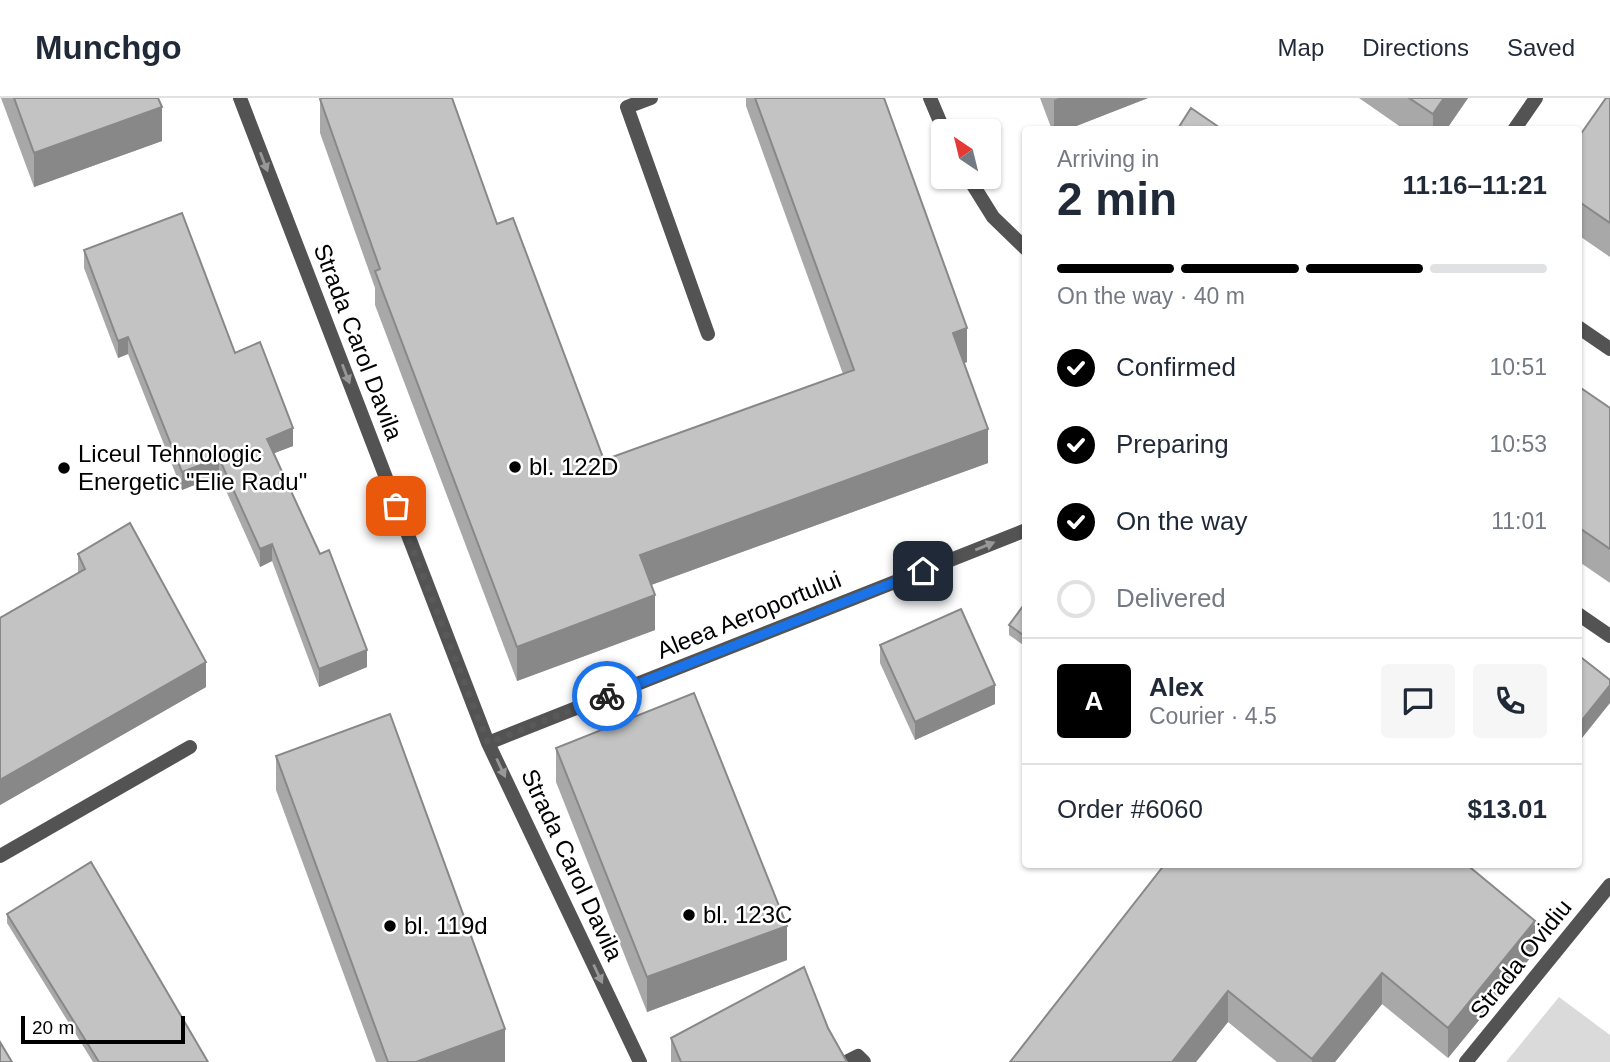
<!DOCTYPE html>
<meta charset="utf-8">
<style>
:root{--surface:#fff;--page:#f6f6f7;--text:#1f2937;--muted:#747a83;--line:#e0e1e3;--accent:#000}
body{margin:0;font-family:Arial,sans-serif;background:var(--page);color:var(--text);height:100vh;display:flex;flex-direction:column;font-size:26px;white-space:nowrap}
*{box-sizing:border-box;margin:0}
p{font-size:23px;color:var(--muted)}
.icon{flex:none;width:38px;height:38px;fill:none;stroke:currentColor;stroke-width:2;stroke-linecap:round;stroke-linejoin:round}
.map{position:relative;flex:1;overflow:hidden}
.sheet{position:absolute;left:1022px;top:28px;width:560px;height:742px;display:flex;flex-direction:column;background:var(--surface);border-radius:7px;box-shadow:0 2px 5px #0004}
.sheet>*{flex:none}
.needle{width:46px;rotate:325deg}
.controls{position:absolute;left:931px;top:21px;display:grid;gap:14px}
.controls a{display:grid;place-items:center;width:70px;height:70px;border-radius:7px;background:var(--surface);box-shadow:0 2px 5px #0004;font-size:35px}
.scale{position:absolute;left:21px;bottom:18px;width:164px;box-sizing:border-box;padding-left:7px;border:4px solid #000;border-top:0;font-size:19px;line-height:24px;white-space:nowrap;color:#000;-webkit-text-stroke:5px #fff;paint-order:stroke}
.pin{position:absolute;display:grid;place-items:center;width:60px;height:60px;color:#fff;margin:-30px;border-radius:14px;box-shadow:0 4px 10px #0006}
.courier{position:absolute;display:grid;place-items:center;width:70px;height:70px;margin:-35px;border:5px solid #1a73e8;border-radius:50%;background:#fff;color:#222;box-shadow:0 2px 9px #0007}
.overview em{font-style:normal;font-weight:800}
.overview div{display:flex;flex-direction:column-reverse}
.overview{display:flex;align-items:center;justify-content:space-between;height:119px;padding:0 35px}
h1{font-size:46px;font-weight:800;line-height:52px}
.bar{display:grid;grid-template-columns:repeat(4,1fr);gap:10px 7px;align-content:center;height:84px;padding:0 35px}
.bar i{height:9px;border-radius:5px;background:var(--line)}
.bar .active{background:var(--accent)}
.bar p{grid-column:span 4}
.line{display:flex;align-items:center;gap:18px;padding:0 35px;border-top:2px solid var(--line)}
.line div{flex:1}
.round{display:grid;place-items:center;flex:none;width:74px;height:74px;border-radius:7px;background:var(--page)}
ol{padding:0 35px;list-style:none}
li{display:flex;align-items:center;gap:21px;height:77px}
li p{margin-inline-start:auto}
li .icon{padding:7px;border-radius:50%;background:var(--accent);color:#fff;stroke-width:4}
li:last-child{color:var(--muted)}
li i{width:38px;height:38px;border:4px solid var(--line);border-radius:50%}
header{display:flex;align-items:center;gap:42px;box-sizing:border-box;height:98px;padding:0 35px;background:var(--surface);border-bottom:2px solid var(--line)}
header strong{font-size:33px}
nav{display:flex;gap:38px;margin-inline-start:auto;font-size:24px}
.map>svg:first-child{display:block}
.green{fill:#dadada}
.lines{fill:none;stroke-linecap:round;stroke-linejoin:round}
.service{stroke:#535353;stroke-width:14}
.minor{stroke:#535353;stroke-width:14}
.wall{fill:#a8a8a8}
.shaded-wall{fill:#888}
.building{fill:#c3c3c3;stroke:#888;stroke-width:2}
.oneway{fill:#989898}
.done{stroke:#595959;stroke-width:7;stroke-dasharray:0 12.6}
.route{stroke:#1a73e8;stroke-width:9}
.poi-dot{fill:#000;stroke:#fff;stroke-width:2.5}
.labels{text-anchor:middle;stroke-width:5;stroke-linejoin:round;paint-order:stroke}
.street-label{font-size:24px;fill:#000;stroke:#fff}
.poi-label{font-size:24px;fill:#000;stroke:#fff;text-anchor:start}
</style>
<header>
<strong>Munchgo</strong>
<nav><a>Map</a><a>Directions</a><a>Saved</a></nav>
</header>
<div class="map">
<svg width="1610" height="964" viewBox="0 0 1610 964">
<rect width="100%" height="100%" fill="#fff"/>
<path class="green" d="M1559,899l51,38v27h-104z"/>
<g class="lines">
<path class="service" d="M651,0l-24,9 81,227
M1578,229l32,22
M0,758l190,-109"/>
<path class="minor" d="M240,0l248,645 152,319
M930,0l14,33
M1514,32l22,-32
M968,79l25,40 33,32
M1578,516l32,22
M488,645l538,-213
M846,964l12,-6 6,6
M1466,964l144,-177"/>
</g>
<path class="wall" d="M1,0h157l4,43 -128,46z
M746,0h138l83,264 -3,1 24,100 -337,122 4,45 -138,51 -142,-376v-17l-55,-155v-34l177,125 107,236 239,-86 -97,-268z
M1040,0h108l-82,32h-14z
M1359,0h109l-22,32h-41z
M1610,0v159l-32,-22v-97z
M84,152l151,103 58,93 -19,7 93,214 -48,20 -47,-126 -12,6 -41,-92 -37,15 -54,-136 -10,4 -34,-90z
M1578,288l32,22v175l-32,-22z
M78,456l128,133 -206,118v-187l78,-45z
M1026,504v45l-17,-12v-10z
M880,547l115,59 -80,36 -35,-77z
M556,650l231,212 -140,52 -91,-230z
M276,658l229,306h-129l-100,-272z
M1165,766l370,88 -87,106 -66,-54 -47,58h-58l-49,-40 -32,40h-186z
M7,816l201,148h-115l-86,-139z
M828,930l19,34h-176v-24z"/>
<path class="shaded-wall" d="M1059,0h89l-82,32h-12v-30z
M1444,0h24l-22,32h-13v-16z
M162,9v34l-128,46v-34z
M967,230v34l-14,5v-34z
M128,239v17l-10,4v-17z
M293,330v18l-26,10v-17z
M988,331v34l-348,126v-34z
M219,360v17l-37,15v-18z
M272,446v17l-12,6v-18z
M655,497v35l-138,51v-34z
M367,552v17l-48,20v-18z
M206,564v25l-206,118v-25z
M995,587v19l-80,36v-18z
M1610,587v18l-32,40v-18z
M1535,823v31l-87,106v-30z
M787,828v34l-140,52v-35z
M1382,875v31l-47,58h-23v-3z
M1228,893v31l-32,40h-24z
M505,931v33h-89z"/>
<path class="building" d="M14,0h144l4,9 -128,46z
M322,0h130l45,126 16,-6 91,242 250,-90 -99,-272h129l83,230 -14,5 35,96 -348,126 15,40 -138,52 -142,-376 5,-2 -60,-170z
M1409,0h35l-11,16z
M1606,0h4v125l-32,-22v-63z
M1191,10l32,22h-46z
M182,115l53,140 25,-11 33,86 -26,11 53,115 9,-4 38,100 -48,19 -47,-125 -12,5 -41,-91 -37,14 -54,-135 -10,4 -34,-91z
M1578,288l32,22v141l-32,-22z
M130,425l76,139 -206,118v-162l85,-49 -7,-15z
M1026,504v35l-17,-12z
M961,511l34,76 -80,37 -35,-77z
M1578,557l32,25v5l-32,40z
M694,595l93,233 -140,51 -91,-229z
M390,616l115,315 -89,33h-28l-112,-306z
M91,764l117,200h-109l-92,-148z
M1165,766h301l69,57 -87,107 -66,-55 -70,86 -84,-68 -56,71h-162z
M804,869l24,61 19,34h-166l-10,-24z
M0,944l12,20h-12z"/>
<defs><path id="oneway-solid" d="M-6-.8H1V-3.2L6.5 0L1 3.2V.8H-6Z" transform="scale(1.75)"/></defs>
<g class="oneway">
<use href="#oneway-solid" transform="translate(264 64) rotate(69)"/>
<use href="#oneway-solid" transform="translate(346 276) rotate(69)"/>
<use href="#oneway-solid" transform="translate(985 448) rotate(-22)"/>
<use href="#oneway-solid" transform="translate(501 670) rotate(65)"/>
<use href="#oneway-solid" transform="translate(598 876) rotate(65)"/>
</g>
<g class="lines">
<path class="done" d="M396,408l92,237 119,-47"/>
<path class="route" d="M607,598l316,-125"/>
</g>
<g class="poi-dot">
<circle cx="515" cy="369" r="7"/>
<circle cx="64" cy="370" r="7"/>
<circle cx="689" cy="817" r="7"/>
<circle cx="390" cy="828" r="7"/>
</g>
<g class="labels">
<g class="street-label">
<text transform="translate(358 244) rotate(69)" y="8">Strada Carol Davila</text>
<text transform="translate(749 517) rotate(-22)" y="8">Aleea Aeroportului</text>
<text transform="translate(572 767) rotate(65)" y="8">Strada Carol Davila</text>
<text transform="translate(1521 861) rotate(-51)" y="8">Strada Ovidiu</text>
</g>
<g class="poi-label">
<text x="78" y="364">Liceul Tehnologic<tspan x="78" dy="28">Energetic "Elie Radu"</tspan></text>
<text x="529" y="377">bl. 122D</text>
<text x="703" y="825">bl. 123C</text>
<text x="404" y="836">bl. 119d</text>
</g>
</g>
</svg>
<div class="controls">
<a><svg class="needle" viewBox="-14 -14 28 28"><path d="M0-13l5 13h-10z" fill="#e53935"/><path d="M0 13l5-13h-10z" fill="#747a83"/></svg></a>
</div>
<div class="scale">20 m</div>
<div class="pin" style="left:396px;top:408px;background:#ea580c"><svg class="icon" aria-label="bag" viewBox="0 0 24 24"><path d="M5 8h14l-1 12H6zM9 8a3 3 0 0 1 6 0"/></svg></div>
<div class="pin" style="left:923px;top:473px;background:#1f2937"><svg class="icon" aria-label="home" viewBox="0 0 24 24"><path d="M3 11l9-7 9 7M6 9v11h12V9"/></svg></div>
<div class="courier" style="left:607px;top:598px"><svg class="icon" aria-label="bike" viewBox="0 0 24 24"><circle cx="6" cy="16" r="4"/><circle cx="18" cy="16" r="4"/><path d="M6 16l4-8h5l3 8M10 8l3 8H6M13 5h3"/></svg></div>
<section class="sheet">
<div class="overview"><div><h1>2 min</h1><p>Arriving in</p></div><em>11:16–11:21</em></div>
<div class="bar"><i class="active"></i><i class="active"></i><i class="active"></i><i></i><p>On the way · 40 m</p></div>
<ol>
<li><svg class="icon" aria-label="check" viewBox="0 0 24 24"><path d="M5 12l5 5 9-10"/></svg>Confirmed<p>10:51</p></li>
<li><svg class="icon" aria-label="check" viewBox="0 0 24 24"><path d="M5 12l5 5 9-10"/></svg>Preparing<p>10:53</p></li>
<li><svg class="icon" aria-label="check" viewBox="0 0 24 24"><path d="M5 12l5 5 9-10"/></svg>On the way<p>11:01</p></li>
<li><i></i>Delivered</li>
</ol>
<div class="line" style="height:126px"><b class="round" style="background:var(--accent);color:#fff">A</b><div><b>Alex</b><p>Courier · 4.5</p></div><a class="round"><svg class="icon" aria-label="chat" viewBox="0 0 24 24"><path d="M4 5h16v11H9l-5 4z"/></svg></a><a class="round"><svg class="icon" aria-label="phone" viewBox="0 0 24 24"><path d="M5 4h4l2 5-3 2q2 4 5 5l2-3 5 2v4C11 20 4 13 5 4z"/></svg></a></div>
<div class="line" style="height:91px"><div>Order #6060</div><b>$13.01</b></div>
</section>
</div>
